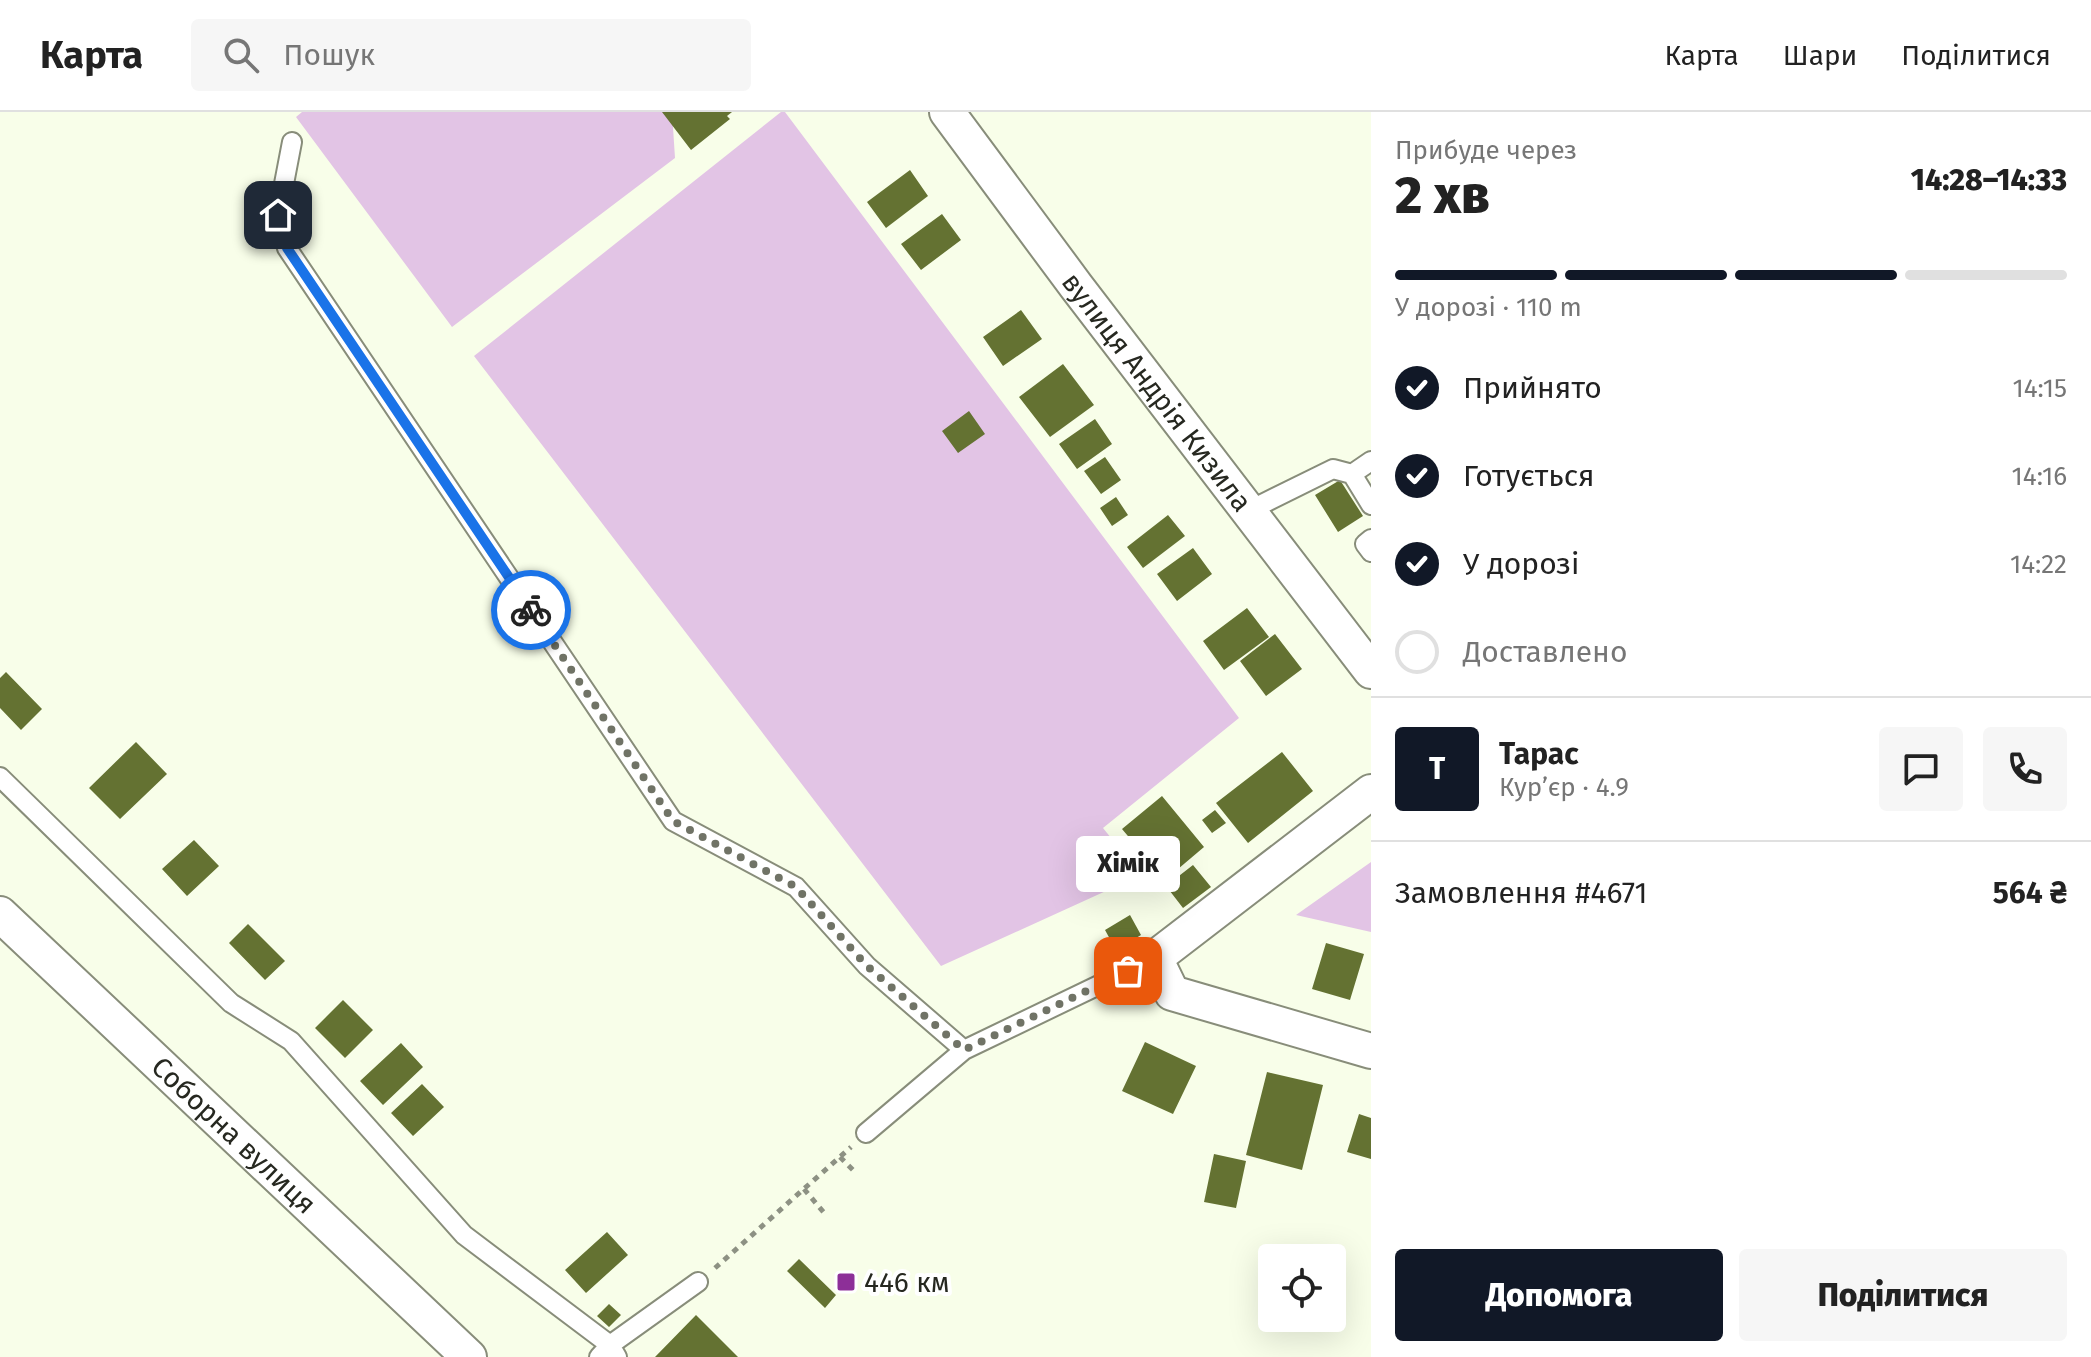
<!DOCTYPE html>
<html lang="uk">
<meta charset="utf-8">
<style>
:root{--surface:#fff;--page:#f6f6f6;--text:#222;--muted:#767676;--line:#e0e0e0;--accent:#111827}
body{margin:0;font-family:"Fira Sans",sans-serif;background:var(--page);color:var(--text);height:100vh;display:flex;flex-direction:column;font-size:30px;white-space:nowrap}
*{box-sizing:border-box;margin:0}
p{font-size:26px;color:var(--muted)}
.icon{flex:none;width:44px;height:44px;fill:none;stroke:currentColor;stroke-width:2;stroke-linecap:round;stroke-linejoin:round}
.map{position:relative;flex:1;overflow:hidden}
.sheet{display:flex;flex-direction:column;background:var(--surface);width:720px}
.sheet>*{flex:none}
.controls{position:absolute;left:1258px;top:1132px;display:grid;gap:16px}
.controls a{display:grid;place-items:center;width:88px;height:88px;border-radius:8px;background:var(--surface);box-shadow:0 8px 32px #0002;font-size:40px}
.pin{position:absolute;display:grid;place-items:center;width:68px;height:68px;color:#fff;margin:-34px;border-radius:16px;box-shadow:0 4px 12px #0006}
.courier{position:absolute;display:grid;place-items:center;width:80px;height:80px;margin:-40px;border:6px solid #1a73e8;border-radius:50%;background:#fff;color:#222;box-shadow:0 2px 10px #0007}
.bubble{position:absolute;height:56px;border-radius:8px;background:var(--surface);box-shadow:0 8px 32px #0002;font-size:26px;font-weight:800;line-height:56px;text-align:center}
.summary em{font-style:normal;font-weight:800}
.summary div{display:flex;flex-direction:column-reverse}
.summary{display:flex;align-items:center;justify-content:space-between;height:136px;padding:0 24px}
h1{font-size:52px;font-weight:800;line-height:60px}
.bar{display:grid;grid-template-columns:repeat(4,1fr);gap:12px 8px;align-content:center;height:96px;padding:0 24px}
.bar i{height:10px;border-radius:6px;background:var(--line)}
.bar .active{background:var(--accent)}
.bar p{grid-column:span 4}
.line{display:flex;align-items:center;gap:20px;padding:0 24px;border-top:2px solid var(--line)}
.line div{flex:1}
.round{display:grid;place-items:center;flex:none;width:84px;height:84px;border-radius:8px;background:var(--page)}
ol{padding:0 24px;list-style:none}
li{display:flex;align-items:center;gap:24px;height:88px}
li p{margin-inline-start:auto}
li .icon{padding:8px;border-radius:50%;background:var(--accent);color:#fff;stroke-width:4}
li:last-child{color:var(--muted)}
li i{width:44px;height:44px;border:4px solid var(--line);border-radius:50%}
.cta{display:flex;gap:16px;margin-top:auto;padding:16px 24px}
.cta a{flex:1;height:92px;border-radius:8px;background:var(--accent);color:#fff;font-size:32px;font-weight:800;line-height:92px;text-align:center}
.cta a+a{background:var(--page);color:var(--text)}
header{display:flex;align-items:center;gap:48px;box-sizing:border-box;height:112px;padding:0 40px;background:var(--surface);border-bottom:2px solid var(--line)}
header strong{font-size:38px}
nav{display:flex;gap:44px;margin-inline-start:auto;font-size:28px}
.search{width:560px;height:72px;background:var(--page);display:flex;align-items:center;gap:20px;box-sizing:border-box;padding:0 28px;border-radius:8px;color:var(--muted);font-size:30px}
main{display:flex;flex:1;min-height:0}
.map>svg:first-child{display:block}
.green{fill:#e2c4e5}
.building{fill:#647232}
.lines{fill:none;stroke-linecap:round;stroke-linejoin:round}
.lane-casing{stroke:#888d7a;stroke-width:22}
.street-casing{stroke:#888d7a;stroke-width:38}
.path{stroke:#8d9183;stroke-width:5;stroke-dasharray:6 6;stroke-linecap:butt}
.lane{stroke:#fff;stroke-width:18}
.street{stroke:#fff;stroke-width:34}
.done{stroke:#707366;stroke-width:8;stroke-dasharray:0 14.4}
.route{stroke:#1a73e8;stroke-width:10}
.poi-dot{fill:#8d2f98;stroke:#fff;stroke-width:3}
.labels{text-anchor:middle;stroke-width:8;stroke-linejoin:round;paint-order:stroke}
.street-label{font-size:28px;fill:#262820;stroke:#fff}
.poi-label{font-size:28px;fill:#262820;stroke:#fff;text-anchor:start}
</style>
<header>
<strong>Карта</strong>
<div class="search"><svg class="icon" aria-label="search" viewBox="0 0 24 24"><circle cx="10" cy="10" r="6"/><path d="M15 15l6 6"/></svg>Пошук</div>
<nav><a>Карта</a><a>Шари</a><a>Поділитися</a></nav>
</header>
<main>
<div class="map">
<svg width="1371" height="1245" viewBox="0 0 1371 1245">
<rect width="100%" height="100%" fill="#f8fee9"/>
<path class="green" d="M302,0h370l3,46 -223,169 -156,-210z
M781,0h4l454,606 -136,110 38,47 -200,91 -467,-610z
M1371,750v70l-75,-17z"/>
<path class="building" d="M662,0h70l-5,4 3,3 -39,31z
M910,58l18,26 -42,32 -19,-26z
M942,102l19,26 -40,30 -20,-26z
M1021,198l21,29 -39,27 -20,-29z
M1063,252l31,41 -44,32 -31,-40z
M969,299l16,23 -27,19 -16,-22z
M1095,307l17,25 -35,25 -18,-25z
M1105,345l16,23 -20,14 -17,-23z
M1340,368l23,36 -25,16 -23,-37z
M1116,385l12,18 -16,11 -12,-18z
M1168,403l17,21 -42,32 -16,-21z
M1193,436l19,26 -35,27 -20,-27z
M1247,496l22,29 -45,33 -21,-29z
M1275,522l27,35 -36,27 -26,-35z
M6,560l36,37 -21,21 -21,-22v-30z
M136,630l31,32 -47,45 -31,-31z
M1282,640l31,39 -65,52 -32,-40z
M1162,684l42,51 -39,33 -43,-51z
M1215,698l11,13 -14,10 -10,-13z
M194,728l25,26 -32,30 -25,-27z
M1193,753l18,22 -28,21 -17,-22z
M1130,803l11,20 -25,15 -11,-20z
M248,812l37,37 -20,19 -36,-37z
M1326,831l38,11 -14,46 -38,-11z
M343,888l30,30 -28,28 -30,-30z
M1145,930l51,24 -23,48 -51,-23z
M401,931l22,24 -40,38 -23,-24z
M1267,960l56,13 -21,85 -56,-15z
M422,972l22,23 -31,29 -22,-23z
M1359,1002l12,4v41l-24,-7z
M1214,1042l32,7 -10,47 -32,-6z
M607,1120l21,23 -42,38 -21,-23z
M799,1147l37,36 -11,13 -38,-37z
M609,1192l12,11 -12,12 -12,-11z
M696,1203l42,42h-83z"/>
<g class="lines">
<defs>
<path id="lane" d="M292,30l-14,73 9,33 386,573 123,66 71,79 97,84
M1371,349l-19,13 19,31
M1248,399l85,-42 19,5
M1371,427l-6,5 6,8
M0,665l231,226 60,38 173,194 146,110 7,12
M866,1021l98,-83 191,-92
M599,1245l11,-12 88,-63"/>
<g id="street">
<path id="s1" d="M947,0l129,174 295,385"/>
<path d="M1371,680l-216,166 17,35 199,58"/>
<path id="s2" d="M0,802l469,443"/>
</g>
</defs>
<use href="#lane" class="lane-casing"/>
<use href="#street" class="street-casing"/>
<path class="path" d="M840,1045l14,14
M804,1077l21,25
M715,1156l136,-121"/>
<use href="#lane" class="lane"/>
<use href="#street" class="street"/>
</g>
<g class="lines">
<path class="done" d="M531,498l142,211 123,66 71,79 97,84 164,-79"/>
<path class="route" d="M278,103l9,33 244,362"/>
</g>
<rect class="poi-dot" x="836" y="1160" width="20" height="20" rx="4"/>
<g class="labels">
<g class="street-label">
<text dy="10" stroke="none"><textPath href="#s1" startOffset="350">вулиця Андрія Кизила</textPath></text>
<text dy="10" stroke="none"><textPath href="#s2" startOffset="322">Соборна вулиця</textPath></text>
</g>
<g class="poi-label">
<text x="864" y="1180">446 км</text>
</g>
</g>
</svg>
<div class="controls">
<a><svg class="icon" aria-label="locate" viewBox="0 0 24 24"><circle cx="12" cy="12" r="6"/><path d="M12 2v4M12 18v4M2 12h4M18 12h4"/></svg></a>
</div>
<div class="pin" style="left:1128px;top:859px;background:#ea580c"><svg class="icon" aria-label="bag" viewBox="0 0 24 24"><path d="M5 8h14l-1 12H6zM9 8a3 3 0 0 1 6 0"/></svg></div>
<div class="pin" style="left:278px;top:103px;background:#1f2937"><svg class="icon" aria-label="home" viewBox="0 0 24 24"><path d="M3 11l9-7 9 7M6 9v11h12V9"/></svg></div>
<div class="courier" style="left:531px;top:498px"><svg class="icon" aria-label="bike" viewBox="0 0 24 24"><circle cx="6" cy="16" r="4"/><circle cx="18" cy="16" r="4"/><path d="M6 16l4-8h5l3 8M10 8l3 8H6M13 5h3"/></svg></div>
<div class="bubble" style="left:1076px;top:724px;width:104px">Хімік</div>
</div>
<section class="sheet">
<div class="summary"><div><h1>2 хв</h1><p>Прибуде через</p></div><em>14:28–14:33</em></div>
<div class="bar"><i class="active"></i><i class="active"></i><i class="active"></i><i></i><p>У дорозі · 110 m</p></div>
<ol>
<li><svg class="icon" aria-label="check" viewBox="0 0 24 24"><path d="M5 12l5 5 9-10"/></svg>Прийнято<p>14:15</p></li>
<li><svg class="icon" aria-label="check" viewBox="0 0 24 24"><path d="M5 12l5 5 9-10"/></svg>Готується<p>14:16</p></li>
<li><svg class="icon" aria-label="check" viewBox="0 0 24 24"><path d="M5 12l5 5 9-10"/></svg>У дорозі<p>14:22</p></li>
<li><i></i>Доставлено</li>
</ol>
<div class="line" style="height:144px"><b class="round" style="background:var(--accent);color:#fff">Т</b><div><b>Тарас</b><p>Кур’єр · 4.9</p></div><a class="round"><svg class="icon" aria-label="chat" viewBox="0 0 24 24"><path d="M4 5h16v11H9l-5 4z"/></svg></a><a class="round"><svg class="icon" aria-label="phone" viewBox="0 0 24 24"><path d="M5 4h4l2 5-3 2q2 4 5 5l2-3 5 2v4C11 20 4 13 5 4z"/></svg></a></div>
<div class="line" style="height:104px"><div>Замовлення #4671</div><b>564 ₴</b></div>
<div class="cta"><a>Допомога</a><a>Поділитися</a></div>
</section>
</main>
